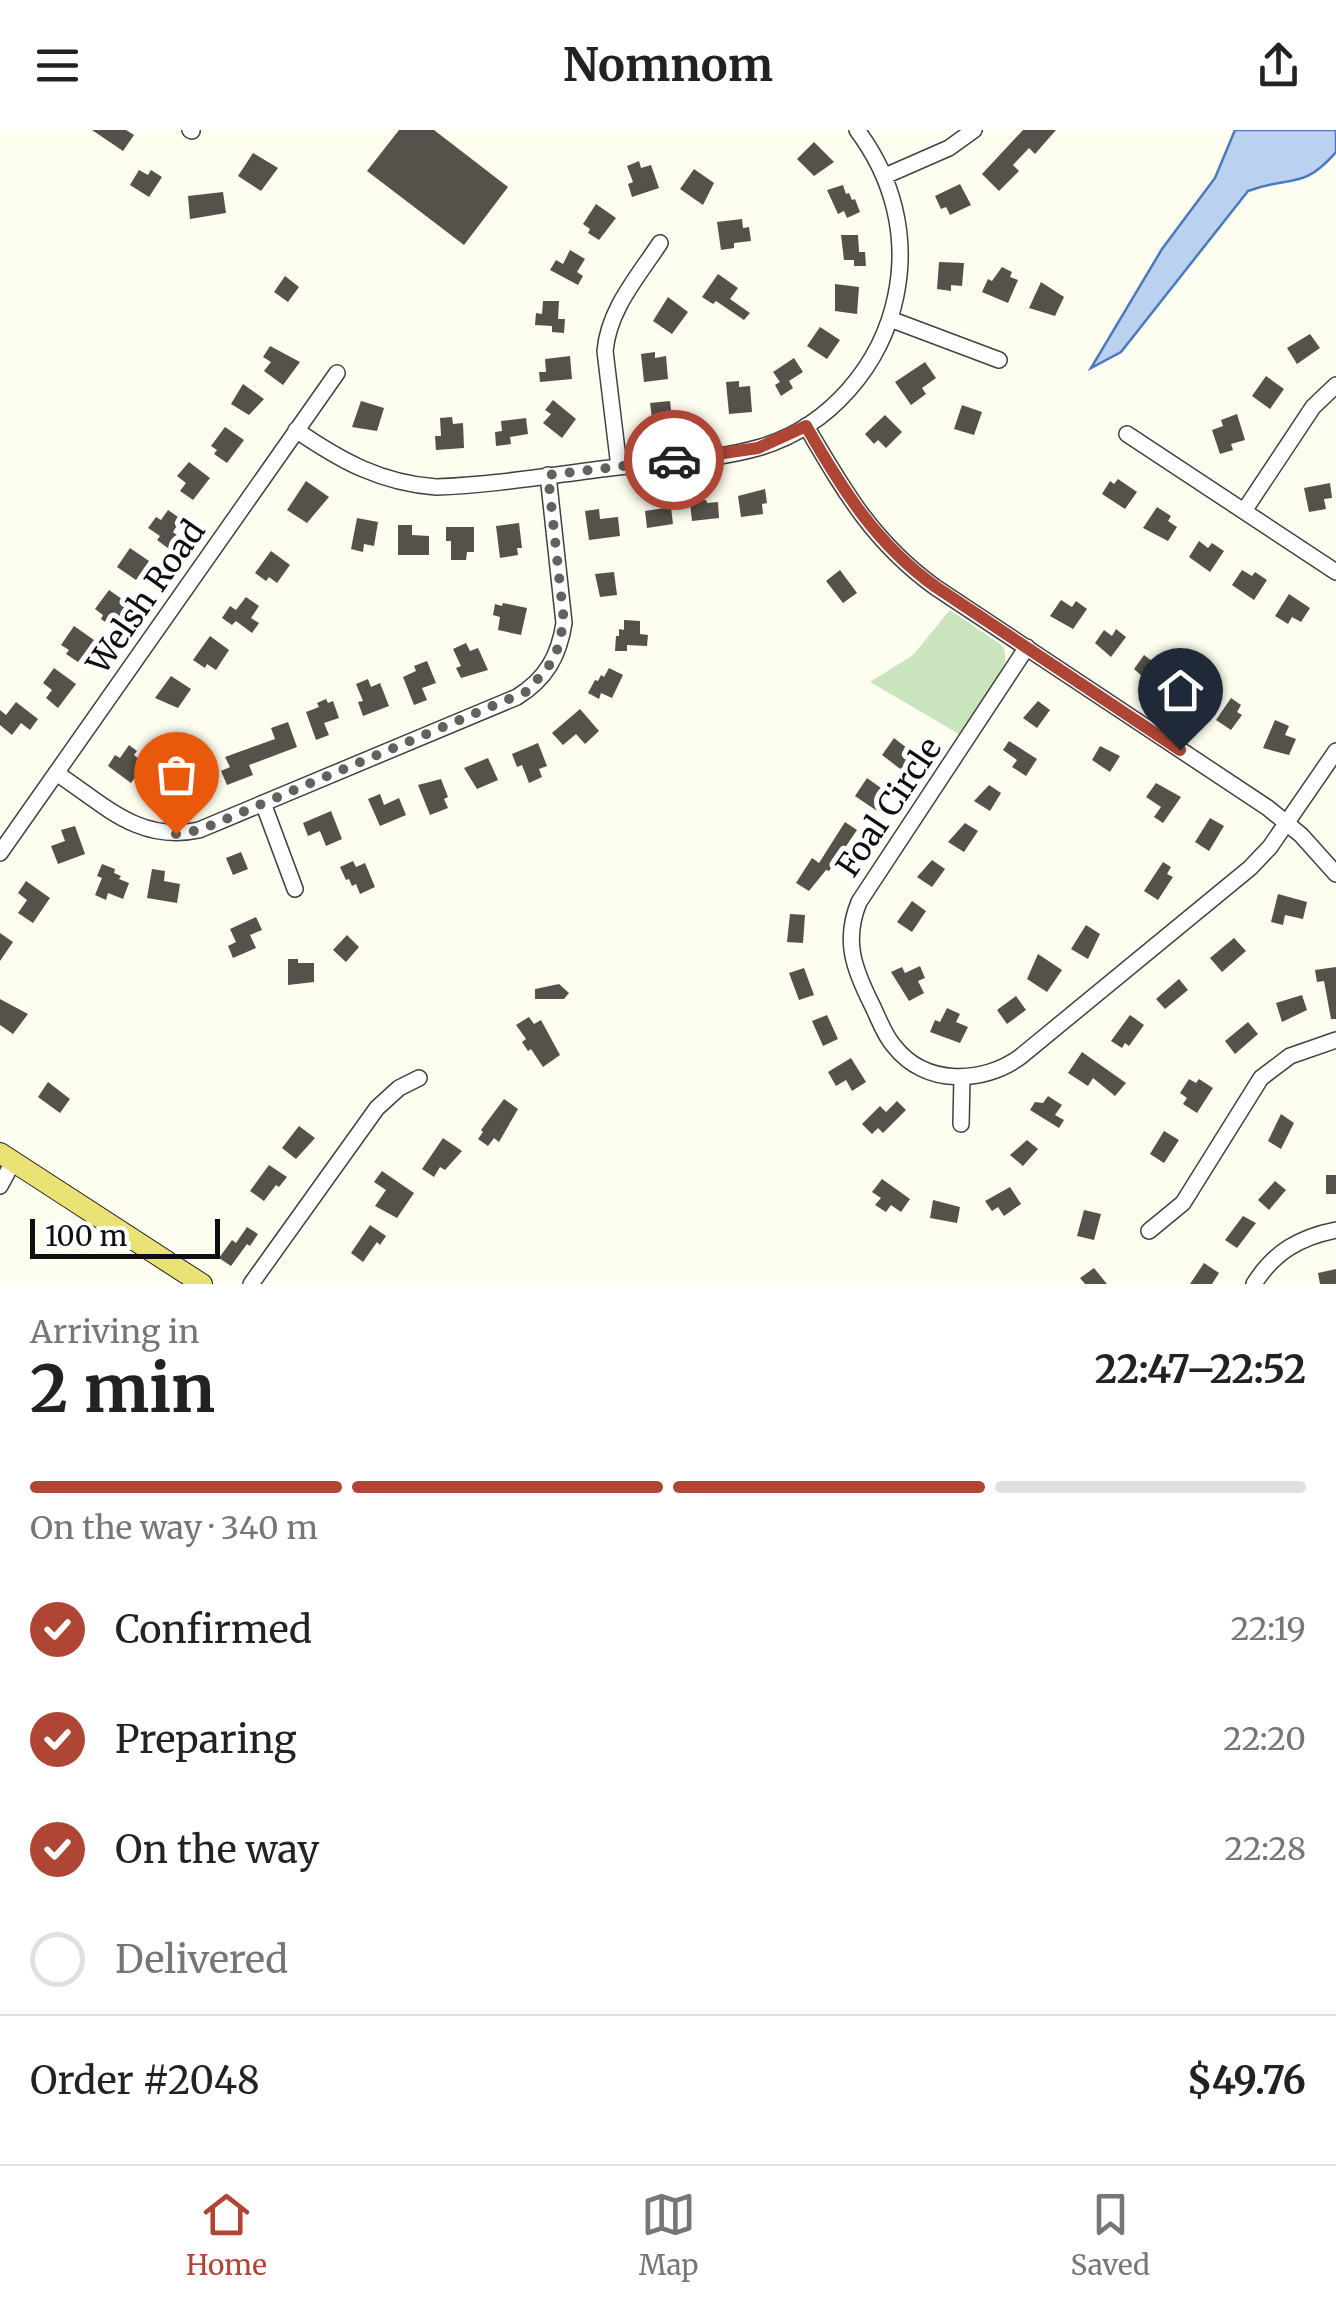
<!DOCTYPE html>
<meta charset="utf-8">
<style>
:root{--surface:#fff;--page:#f2f2f2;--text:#222;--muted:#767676;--line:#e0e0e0;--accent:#af4635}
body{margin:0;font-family:Merriweather,serif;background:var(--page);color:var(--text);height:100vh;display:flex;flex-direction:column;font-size:38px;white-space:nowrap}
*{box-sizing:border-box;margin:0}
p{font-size:32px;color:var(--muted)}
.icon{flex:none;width:55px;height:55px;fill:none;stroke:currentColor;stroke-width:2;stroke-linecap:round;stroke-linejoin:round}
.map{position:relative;height:1154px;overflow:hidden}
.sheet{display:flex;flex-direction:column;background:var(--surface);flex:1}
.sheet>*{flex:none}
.scale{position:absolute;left:30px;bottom:25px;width:190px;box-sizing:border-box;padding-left:10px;border:5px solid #0e0e0e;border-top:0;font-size:28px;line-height:35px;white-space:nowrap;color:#0e0e0e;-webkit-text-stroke:8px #fff;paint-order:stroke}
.pin{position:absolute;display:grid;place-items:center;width:85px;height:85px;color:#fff;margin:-102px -42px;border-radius:50% 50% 50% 0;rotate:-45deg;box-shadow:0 0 10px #0007}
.pin .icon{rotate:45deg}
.courier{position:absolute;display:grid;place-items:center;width:100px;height:100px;margin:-50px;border:8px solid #af4635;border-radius:50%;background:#fff;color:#222;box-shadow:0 2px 12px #0007}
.headline em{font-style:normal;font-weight:700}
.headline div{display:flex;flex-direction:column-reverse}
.headline{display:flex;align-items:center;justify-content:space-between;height:170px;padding:0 30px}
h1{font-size:65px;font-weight:700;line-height:75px}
.bar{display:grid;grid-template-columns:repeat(4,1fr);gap:15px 10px;align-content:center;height:120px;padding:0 30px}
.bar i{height:12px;border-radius:8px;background:var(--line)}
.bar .current{background:var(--accent)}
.bar p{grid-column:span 4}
.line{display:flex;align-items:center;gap:25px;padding:0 30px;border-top:2px solid var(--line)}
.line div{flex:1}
ol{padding:0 30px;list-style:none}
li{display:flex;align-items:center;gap:30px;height:110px}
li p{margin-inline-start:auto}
li .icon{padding:10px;border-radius:50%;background:var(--accent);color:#fff;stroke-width:4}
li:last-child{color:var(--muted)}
li i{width:55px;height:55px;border:5px solid var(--line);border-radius:50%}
header{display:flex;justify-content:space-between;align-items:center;height:130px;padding:0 30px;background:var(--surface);font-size:45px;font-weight:700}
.tabs{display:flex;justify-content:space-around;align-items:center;height:140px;border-top:2px solid var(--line);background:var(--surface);font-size:28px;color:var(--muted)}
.tabs a{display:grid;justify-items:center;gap:5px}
.tabs .current{color:var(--accent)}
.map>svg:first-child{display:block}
.green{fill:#cae4bd}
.water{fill:#bad1ef;stroke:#4a7abe;stroke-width:2.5}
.building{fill:#55514b}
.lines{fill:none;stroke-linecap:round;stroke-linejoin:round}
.minor-casing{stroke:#414141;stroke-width:18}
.major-casing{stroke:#1f1f1f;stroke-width:22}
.minor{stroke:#fff;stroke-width:15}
.major{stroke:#e9e375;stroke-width:20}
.done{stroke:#62625d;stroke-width:10;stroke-dasharray:0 18}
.route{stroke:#af4635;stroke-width:12}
.labels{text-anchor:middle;stroke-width:10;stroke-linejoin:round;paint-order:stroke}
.street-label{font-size:32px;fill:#0e0e0e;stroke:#fff}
</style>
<header><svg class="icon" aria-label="menu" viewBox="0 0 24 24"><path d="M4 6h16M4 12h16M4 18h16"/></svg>Nomnom<svg class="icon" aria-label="share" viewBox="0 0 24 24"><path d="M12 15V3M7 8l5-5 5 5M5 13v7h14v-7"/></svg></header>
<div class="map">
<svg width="1336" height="1154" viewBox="0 0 1336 1154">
<rect width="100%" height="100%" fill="#fdfdf0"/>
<path class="green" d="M950,480l53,36c12,29 -27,65 -44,88l-89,-52 43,-27z"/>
<path class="water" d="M1235,0h101v22c-34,39 -45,23 -88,39l-127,161 -30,16 71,-119 53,-71z"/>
<path class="building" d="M92,0h34l8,5 -11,16z
M399,0h35l74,57 -44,58 -97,-74z
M1023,0h33l-21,24 -6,-6 -16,17 6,6 -20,20 -17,-17z
M814,12l20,20 -20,14 -17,-17z
M253,23l25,15 -17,23 -23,-15z
M639,31l2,7 10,-3 8,23 -27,9 -4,-13 5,-2 -6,-16z
M694,39l20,14 -11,22 -23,-16z
M139,40l9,5 3,-5 11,7 -13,20 -19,-12z
M960,54l11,21 -21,10 -4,-8 -5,2 -6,-13z
M843,55l3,9 3,-1 3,7 3,-1 5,13 -13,6 -3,-7 -6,3 -11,-24z
M223,62l3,21 -36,6 -2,-23z
M596,74l20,14 -17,22 -11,-7 2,-4 -7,-5z
M742,89l1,9 6,-1 2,14 -17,2v5l-13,2 -4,-28z
M841,105h17l1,17h6l1,14h-12v-6h-10z
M570,120l15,9 -8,13 6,4 -5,9 -28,-15 6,-10 7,4z
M939,132l25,1 -2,23 -11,-1v6l-14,-2z
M1002,137l10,5 -2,5 8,3 -10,23 -26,-11 6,-13 4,2z
M718,144l20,14 -8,11 20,14 -6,7 -28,-19 -3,3 -11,-7z
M285,146l14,11 -11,15 -14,-10z
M1041,152l23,15 -9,19 -26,-8z
M835,154l24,3 -2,27 -22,-3z
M668,167l20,15 -16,22 -19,-13z
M543,171h16l-1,18h7l-1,14 -12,-1v-6l-17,-1 1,-12 6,1z
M820,197l20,13 -13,19 -20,-13z
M1310,204l10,14 -23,16 -10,-16z
M270,216l30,16 -17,23 -19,-14 7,-9 -8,-5z
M655,222v6l11,-2 2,23 -24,3 -3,-28z
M570,226l2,23 -32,3 -1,-10h7l-1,-13z
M794,228l9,14 -14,9 4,7 -12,8 -6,-11 5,-3 -7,-10z
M925,232l11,16 -14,10 4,6 -15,11 -16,-23z
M1266,246l18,13 -14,20 -18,-13z
M739,251v6l11,-1 2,26 -23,2 -3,-32z
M243,254l21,15 -15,16 -18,-11z
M553,270l23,19 -14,19 -19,-15 8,-9 -6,-4z
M361,271l23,7 -7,23 -25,-4z
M670,271l3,26 -16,2 -1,-11h-4l-2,-15z
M962,275l20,7 -8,23 -20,-6z
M1237,284l8,26 -14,4 2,6 -13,4 -8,-24 11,-4 -2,-6z
M885,285l17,17 -16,16 -8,-8 -4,4 -9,-10z
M452,287l1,7 10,-1 1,25 -28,2 -1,-14h6l-1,-18z
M526,288l2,16 -18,3 1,7 -15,2 -1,-14 7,-1 -1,-10z
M225,297l19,13 -17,23 -13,-9 3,-4 -6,-4z
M189,332l21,16 -17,22 -13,-9 6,-8 -9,-7z
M1118,349l19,13 -12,17 -23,-15 8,-13 4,3z
M306,351l23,16 -22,26 -20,-13z
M1330,353l2,15 -8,1 2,10 -17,3 -5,-24z
M765,359l2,14 -5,1 1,10 -22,3 -3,-21z
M706,370l1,3 11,-1 1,16 -27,3 -2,-19z
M671,377l2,17 -26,4 -2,-17z
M1157,377l14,9 -3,5 9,6 -9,14 -25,-13z
M599,379l1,10 18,-2 2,19 -31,4 -4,-29z
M168,380l13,9 -8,13 5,4 -9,13 -12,-9 3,-4 -12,-8 8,-11 5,3z
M357,388l21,4 -4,24 -10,-2 -1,8 -12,-3z
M519,393l3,25h-5l1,7 -18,3 -4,-32z
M398,395h14v10l17,1v19h-31z
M446,397h28v25h-7l-1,8h-15v-19h-5z
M1199,411l9,7 4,-5 12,8 -14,21 -21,-15z
M130,418l19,13 -13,19 -19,-13z
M271,421l19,14 -13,18 -8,-6 -3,4 -11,-8z
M840,440l17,23 -14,10 -17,-22z
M1242,440l10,6 3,-4 12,8 -13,20 -22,-15z
M614,442l3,23 -17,2 -5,-23z
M109,460l20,14 -17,23 -11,-8 2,-4 -8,-6z
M1289,464l21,14 -9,14 -9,-5 -4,7 -13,-8z
M246,467l13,9 -8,12 8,5 -7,10 -16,-12 -4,4 -10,-7 8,-12 6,4z
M1061,470l11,7 4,-6 11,8 -14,20 -23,-13z
M503,473l24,5 -6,27 -23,-5 2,-13 -7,-2 2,-11 7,2z
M624,490l16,1v13l8,1 -1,11 -20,-1v6h-12l1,-15h3v-7l5,1z
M74,496l20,14 -16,22 -12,-8 3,-4 -8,-5z
M1116,499l10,8 -15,20 -16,-14 9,-13 8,6z
M210,506l19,14 -13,20 -9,-6 -2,4 -12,-8z
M466,513l4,8 8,-3 10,22 -27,8 -5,-10 5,-2 -8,-17z
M1144,525l12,9 4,-7 10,7 -16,23 -20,-18z
M427,531l9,22 -14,5 5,12 -13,5 -11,-28 13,-6 -2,-5z
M54,538l22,16 -18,24 -12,-10 6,-8 -9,-7z
M609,538l14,7 -11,23 -11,-5 -2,6 -11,-6 7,-13 3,1 3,-6 3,2z
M171,546l20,13 -13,19 -23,-10z
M1185,548l21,15 -11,16 -8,-6 -7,2 -9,-6z
M368,549l3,8 9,-4 9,23 -26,10 -5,-14 5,-1 -7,-17z
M1231,568l10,7 -4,7 5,3 -11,15 -15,-10z
M326,569l2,4 5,-2 6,17 -15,5 5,12 -13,5 -10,-28 13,-5 -2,-4z
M1038,571l12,9 -13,18 -14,-10z
M16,572l22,17 -8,11 -9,-7 -9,12 -12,-10v-15l6,5z
M580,579l19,22 -14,13 -9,-10 -13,11 -11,-12z
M1275,590l14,6 -4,9 11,4 -7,16 -26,-7z
M288,592l9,25 -48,18 4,10 -26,10 -6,-14 9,-4 -5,-10 50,-18 -4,-11z
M894,608l13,10 -5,6 9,7 -8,10 -21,-16z
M1009,611l28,18 -11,17 -14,-9 5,-7 -14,-10z
M538,613l9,23 -8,3 3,8 -13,6 -7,-18 -5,2 -5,-13z
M129,615l8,6 -3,4 11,9 -14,19 -23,-17 7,-11 5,3z
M1100,616l20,10 -10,16 -18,-12z
M488,628l10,22 -21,9 -13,-21z
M172,643l18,1 -2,28 -35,-3 1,-15 17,1z
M867,648l14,10 -5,7 8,6 -7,10 -22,-15z
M441,649l7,18 -4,2 4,9 -18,7 -12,-30z
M1156,653l25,14 -18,26 -9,-6 7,-10 -15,-10z
M989,655l12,8 -11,18 -16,-10z
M380,664l4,11 15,-7 7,17 -26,11 -12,-27z
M331,681l11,28 -16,7 -6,-15 -12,5 -5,-13z
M1210,688l14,8 -15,25 -14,-9z
M845,692l12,8 -28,41 -3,-1 -17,21 -13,-8 16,-25 7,5z
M965,693l13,8 -14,21 -16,-10z
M75,696l10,28 -27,10 -7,-18 14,-5 -4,-11z
M241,722l7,17 -15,6 -7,-17z
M932,730l13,9 -13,18 -15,-10z
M353,731l3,6 9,-4 10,24 -15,7 -4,-10 -4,2 -3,-7 -3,1 -6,-13z
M1163,732l8,5 -4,7 6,3 -15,23 -14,-9z
M102,734l13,5 -1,4 7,3 -2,3 10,4 -6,16 -15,-6 -2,7 -11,-5 7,-17 -5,-2z
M152,739l13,2 -1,10 16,3 -3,19 -30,-5z
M26,751l24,17 -17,25 -15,-10 9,-13 -9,-7z
M1278,764l29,8 -4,17 -18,-4 -2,10 -12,-3z
M912,771l14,10 -14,21 -15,-10z
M790,784l15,1 -2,28 -16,-1z
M256,787l6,13 -12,5 6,13 -23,10 -5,-12 8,-4 -6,-13z
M1086,795l14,9 -12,25 -17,-10z
M0,803l13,9 -13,19z
M347,805l12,12 -13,15 -13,-12z
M1234,808l12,13 -24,21 -12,-14z
M1038,824l24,16 -15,22 -20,-13z
M288,829h10v4h16v19l-26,3z
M920,836l5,12 -7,3 6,12 -15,8 -18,-29 11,-5 3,6z
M1336,837v52h-5l-7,-38 -7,1 -2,-12z
M804,838l10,27 -15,5 -10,-27z
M1179,849l9,11 -23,19 -9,-10z
M559,854l10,9 -5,6h-29v-10z
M1302,865l5,15 -25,12 -6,-19z
M1016,866l10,14 -19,14 -10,-14z
M0,869l28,15 -15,20 -13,-9z
M947,878l13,6 -4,8 12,5 -8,16 -30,-11 5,-12 5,2z
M827,885l11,24 -15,7 -11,-25z
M1130,885l14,10 -15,21 -4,-3 -3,5 -11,-7z
M529,887l5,7 7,-4 19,35 -17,12 -12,-18 -3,2 -6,-9 4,-3 -10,-14z
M1248,892l10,12 -23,20 -10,-13z
M1082,922l44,31 -11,13 -22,-18 -5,8 -20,-13z
M851,928l15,24 -14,9 -6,-11 -10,6 -8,-14z
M1189,949l7,4 3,-4 14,9 -16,25 -14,-9 4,-6 -7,-5z
M48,952l22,17 -10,14 -22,-16z
M1048,966l14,9 -7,10 9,5 -5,8 -29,-18 5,-8 8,1z
M504,969l14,10 -19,33 -5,-4 -6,8 -10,-7 5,-7 -2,-2z
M897,971l9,9 -23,23 -5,-5 -6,6 -10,-10 18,-18 6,6z
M1281,984l13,9 -13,26 -13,-8z
M299,996l16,12 -19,21 -14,-11z
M1164,1001l15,9 -15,23 -14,-9z
M443,1008l19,13 -17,19 -5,-3 -6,10 -12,-8z
M1027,1010l11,9 -15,17 -13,-11z
M269,1035l18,12 -8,10 -3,-2 -12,16 -14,-10z
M382,1041l32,22 -17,25 -22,-12 11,-16 -12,-8z
M1326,1045h10v19h-10z
M882,1049l28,20 -9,13 -10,-7 -5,7 -11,-7 6,-7 -9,-6z
M1275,1051l11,9 -17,20 -11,-10z
M1010,1057l11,17 -17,12 -6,-9 -6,4 -7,-10z
M933,1070l27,7 -3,16 -27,-5z
M1084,1080l17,4 -7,26 -17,-4z
M1243,1086l13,7 -19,25 -12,-8z
M370,1095l16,11 -6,9 -3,-3 -14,20 -12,-9z
M247,1097l11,7 -8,12 -3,-2 -16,22 -12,-8 13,-18 4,3z
M1204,1133l15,10 -7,11h-22z
M1094,1138l13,16h-22l-5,-6z
M1336,1139v15h-16l-2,-11z"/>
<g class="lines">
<defs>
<path id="minor" d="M190,0l2,1
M885,46l64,-28 25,-18
M890,189l109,41
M806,296c38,65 67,116 129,161l333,221 33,27 35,39
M296,300c45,31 85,53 140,57 58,-2 116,-12 174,-19 49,-6 103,-7 151,-21 69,-21 121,-82 135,-152 12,-59 -3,-117 -39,-165
M1127,304l209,138
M619,337l-14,-116c4,-42 32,-73 55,-108
M1244,381l69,-104 23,-22
M1027,517l-168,255c-16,39 -5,67 13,103 7,14 12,30 22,41 31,40 89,38 126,11l230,-189 20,-21 66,-96
M56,643c48,31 82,70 143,57l318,-133c29,-18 42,-41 47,-74l-16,-148
M263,673l32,86
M0,723l337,-480
M961,994l1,-47
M0,1056l13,-24
M1149,1101l34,-28 78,-125 29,-22 46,-16
M251,1154l126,-176 22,-20 20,-10
M1254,1154c20,-32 46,-47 82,-54"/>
<path id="major" d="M0,1023l202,131"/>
</defs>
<use href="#minor" class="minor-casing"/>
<use href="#major" class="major-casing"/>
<use href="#minor" class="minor"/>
<use href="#major" class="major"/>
</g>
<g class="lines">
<path class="done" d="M176,704l24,-4 328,-139 27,-33 9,-36 -16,-147 126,-15"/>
<path class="route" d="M674,330l84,-12 48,-22c36,63 70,118 130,161l244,163"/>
</g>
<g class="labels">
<g class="street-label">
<text transform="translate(146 467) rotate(-55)" y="11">Welsh Road</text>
<text transform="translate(889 677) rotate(-56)" y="11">Foal Circle</text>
</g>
</g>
</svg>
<div class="scale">100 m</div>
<div class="pin" style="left:176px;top:704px;background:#ea580c"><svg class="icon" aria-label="bag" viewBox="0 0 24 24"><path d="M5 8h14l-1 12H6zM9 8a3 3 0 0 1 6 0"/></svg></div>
<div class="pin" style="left:1180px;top:620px;background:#1f2937"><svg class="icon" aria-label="home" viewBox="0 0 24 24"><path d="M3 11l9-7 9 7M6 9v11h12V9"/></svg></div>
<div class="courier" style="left:674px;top:330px"><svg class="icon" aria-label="car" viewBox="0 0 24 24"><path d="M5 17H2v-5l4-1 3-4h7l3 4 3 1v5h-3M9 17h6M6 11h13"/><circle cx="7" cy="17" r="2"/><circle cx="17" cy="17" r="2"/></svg></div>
</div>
<section class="sheet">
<div class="headline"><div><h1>2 min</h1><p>Arriving in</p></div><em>22:47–22:52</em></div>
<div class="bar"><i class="current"></i><i class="current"></i><i class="current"></i><i></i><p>On the way · 340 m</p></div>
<ol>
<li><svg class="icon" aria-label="check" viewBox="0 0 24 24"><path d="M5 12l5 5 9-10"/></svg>Confirmed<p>22:19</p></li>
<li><svg class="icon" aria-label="check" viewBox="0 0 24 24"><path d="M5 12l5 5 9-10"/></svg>Preparing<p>22:20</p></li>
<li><svg class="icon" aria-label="check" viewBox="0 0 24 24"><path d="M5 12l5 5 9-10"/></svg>On the way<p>22:28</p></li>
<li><i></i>Delivered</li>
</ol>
<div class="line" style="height:130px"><div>Order #2048</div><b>$49.76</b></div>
</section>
<nav class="tabs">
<a class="current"><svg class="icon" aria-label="home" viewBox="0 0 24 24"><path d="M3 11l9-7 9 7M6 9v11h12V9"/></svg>Home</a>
<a><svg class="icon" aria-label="map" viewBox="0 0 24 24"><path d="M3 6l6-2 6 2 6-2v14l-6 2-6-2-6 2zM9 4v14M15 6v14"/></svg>Map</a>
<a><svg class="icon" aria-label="saved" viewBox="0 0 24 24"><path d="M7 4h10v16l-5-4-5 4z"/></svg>Saved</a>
</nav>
